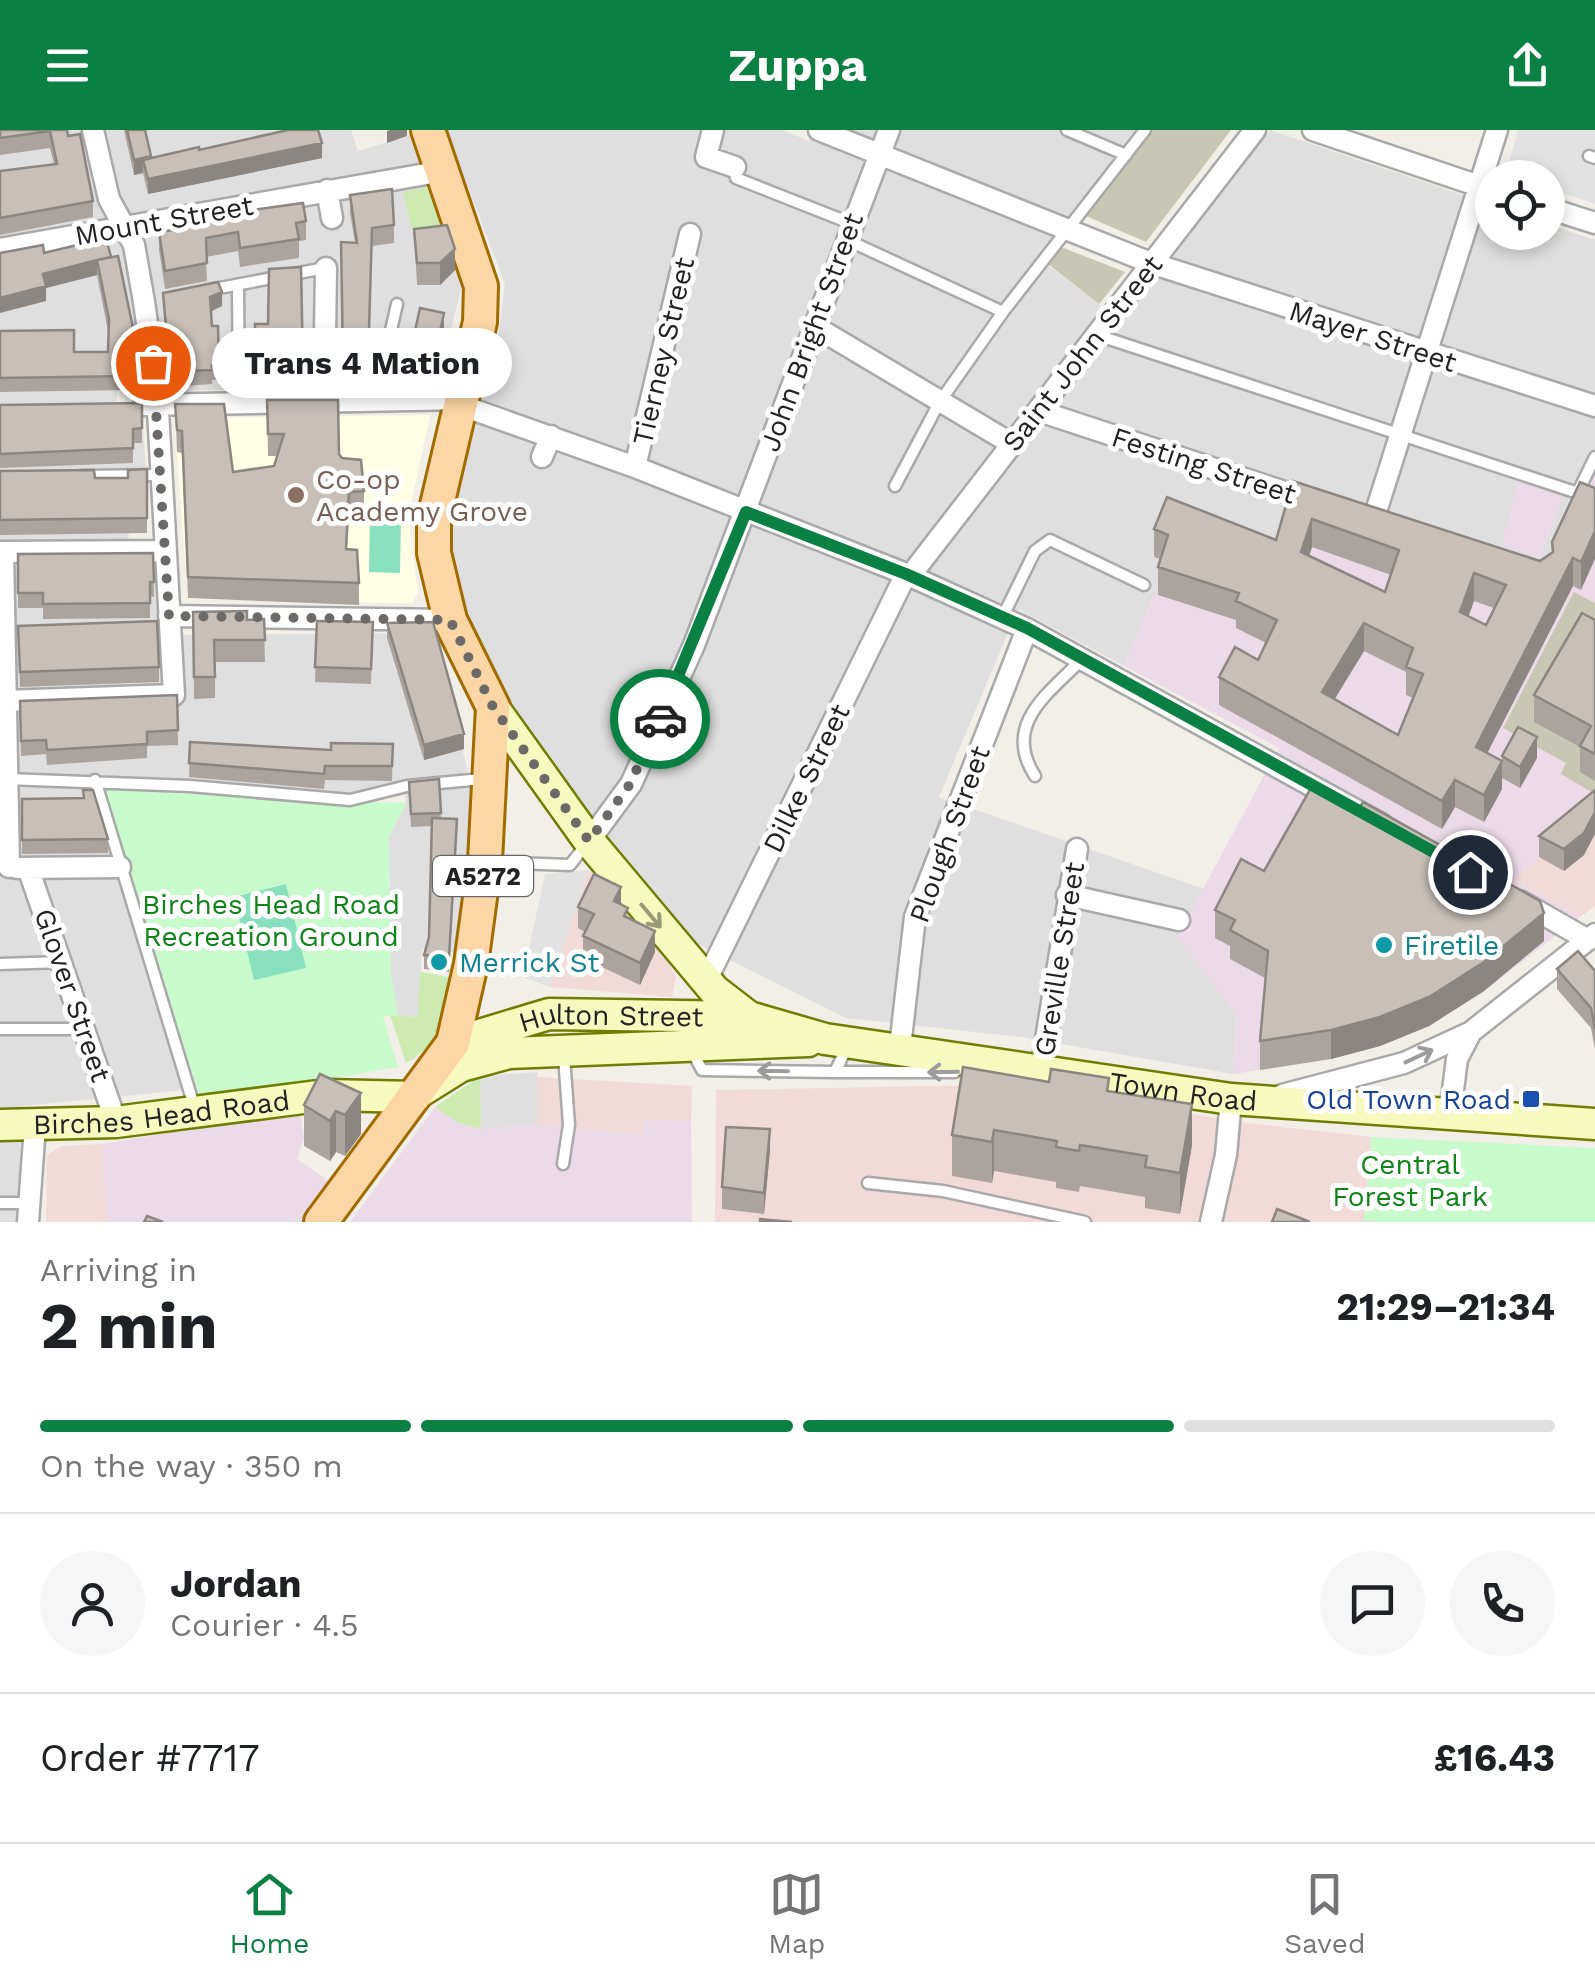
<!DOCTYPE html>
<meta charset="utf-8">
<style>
:root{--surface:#fff;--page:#f6f6f6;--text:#202124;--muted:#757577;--line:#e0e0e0;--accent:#0b8043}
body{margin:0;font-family:"Work Sans",sans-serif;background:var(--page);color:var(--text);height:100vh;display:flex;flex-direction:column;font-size:38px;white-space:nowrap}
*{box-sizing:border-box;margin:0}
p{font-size:32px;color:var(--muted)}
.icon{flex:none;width:55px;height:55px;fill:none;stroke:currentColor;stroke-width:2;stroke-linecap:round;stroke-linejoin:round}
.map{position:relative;height:1092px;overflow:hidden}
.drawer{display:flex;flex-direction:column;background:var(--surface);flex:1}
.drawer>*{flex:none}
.buttons{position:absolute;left:1475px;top:30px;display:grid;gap:20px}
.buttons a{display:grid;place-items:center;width:90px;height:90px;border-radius:50%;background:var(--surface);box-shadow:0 5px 15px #0003;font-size:50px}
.pin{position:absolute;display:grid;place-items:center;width:85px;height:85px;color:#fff;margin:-42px;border:5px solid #fff;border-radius:50%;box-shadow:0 2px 10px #0007}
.courier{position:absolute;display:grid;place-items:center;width:100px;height:100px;margin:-50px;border:8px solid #0b8043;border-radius:50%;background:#fff;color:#222;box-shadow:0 2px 12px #0007}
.bubble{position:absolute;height:70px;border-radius:35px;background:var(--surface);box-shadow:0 5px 15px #0003;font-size:32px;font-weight:700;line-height:70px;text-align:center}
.summary em{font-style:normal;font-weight:700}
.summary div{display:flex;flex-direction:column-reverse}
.summary{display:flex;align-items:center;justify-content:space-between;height:170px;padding:0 40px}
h1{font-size:65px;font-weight:700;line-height:75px}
.bar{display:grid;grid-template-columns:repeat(4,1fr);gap:15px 10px;align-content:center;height:120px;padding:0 40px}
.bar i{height:12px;border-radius:8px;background:var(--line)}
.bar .current{background:var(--accent)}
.bar p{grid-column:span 4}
.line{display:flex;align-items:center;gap:25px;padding:0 40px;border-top:2px solid var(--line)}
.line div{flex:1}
.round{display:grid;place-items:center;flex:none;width:105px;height:105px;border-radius:52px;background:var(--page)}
header{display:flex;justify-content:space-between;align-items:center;height:130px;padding:0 40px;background:var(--accent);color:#fff;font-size:45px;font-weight:700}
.tabs{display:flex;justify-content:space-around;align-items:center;height:140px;border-top:2px solid var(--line);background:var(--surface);font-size:28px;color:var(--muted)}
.tabs a{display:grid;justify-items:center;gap:5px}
.tabs .current{color:var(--accent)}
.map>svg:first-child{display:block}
.residential{fill:#e0dfdf}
.commercial{fill:#f2dad9}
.industrial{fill:#ebdbe8}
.education{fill:#ffffe5}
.construction{fill:#c7c7b4}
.grass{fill:#cdebb0}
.park{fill:#c8facc}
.pitch{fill:#88e0be}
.parking{fill:#e2e2e2}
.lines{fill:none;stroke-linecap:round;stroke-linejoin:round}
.lane-casing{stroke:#a9a9a9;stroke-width:15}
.street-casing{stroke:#a9a9a9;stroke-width:25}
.secondary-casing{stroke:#707d05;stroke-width:35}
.primary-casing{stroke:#a06b00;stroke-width:38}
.lane{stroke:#fff;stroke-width:10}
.street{stroke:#fff;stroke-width:20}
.secondary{stroke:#f7fabf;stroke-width:30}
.primary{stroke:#fcd6a4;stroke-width:32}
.wall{fill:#aba49e;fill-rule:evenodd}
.shaded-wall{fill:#8b8681}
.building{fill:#c7bfb8;stroke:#8b8681;stroke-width:2.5;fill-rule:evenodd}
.oneway{stroke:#979978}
.oneway2{stroke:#9c9c9c}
.done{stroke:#6b6a68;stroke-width:10;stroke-dasharray:0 18}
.route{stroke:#0b8043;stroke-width:12}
.education-dot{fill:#8d6e63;stroke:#fff;stroke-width:4}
.culture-dot{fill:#0f9aa8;stroke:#fff;stroke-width:4}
.transit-dot{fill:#1a4fb4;stroke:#fff;stroke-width:4}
.labels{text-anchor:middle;stroke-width:10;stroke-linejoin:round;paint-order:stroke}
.shield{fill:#fff;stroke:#646464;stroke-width:2.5}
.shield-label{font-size:25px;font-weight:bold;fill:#222}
.street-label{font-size:28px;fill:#222;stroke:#fff}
.education-label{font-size:28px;fill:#785e54;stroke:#fff;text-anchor:start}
.park-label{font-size:28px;fill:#0c8416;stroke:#fff}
.culture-label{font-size:28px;fill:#0d838f;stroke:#fff;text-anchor:start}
.transit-label{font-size:28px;fill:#164399;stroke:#fff;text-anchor:end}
</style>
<header><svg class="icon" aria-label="menu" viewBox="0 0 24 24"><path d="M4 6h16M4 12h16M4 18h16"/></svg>Zuppa<svg class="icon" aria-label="share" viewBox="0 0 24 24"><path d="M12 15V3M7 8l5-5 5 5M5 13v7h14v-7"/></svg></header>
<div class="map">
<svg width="1595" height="1092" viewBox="0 0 1595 1092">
<rect width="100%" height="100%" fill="#f2efe9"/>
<path class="residential" d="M0,0h351l7,21 53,-16 16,52 -24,6 47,52 12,40 -25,100 -274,6 -1,-31 -45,6v45h25l4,61 -18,9 1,83 26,1 4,70 275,-2 37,152 -9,168 -40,-4 -4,68 -20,-1 -7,-41 -2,-138 17,-34 -2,-18 -51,9 -262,-16 94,312 -163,16 -4,116h-18z
M446,0h336l27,11 5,-11h323l-97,129 81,62 149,-191 222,75v27h56v-8l47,16v227l-55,122 -372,-27 -44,104 -106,-57 -79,188 265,92 -27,48 60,78 -4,59 -212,-37 -175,-19 -148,-74 -110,-132 -79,-112 -39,-75 -15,-42 -4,-71 45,-157 9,-71z
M537,942v53l-56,4 -1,-53z"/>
<path class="commercial" d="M1595,682v94l-15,11 -67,-38z
M589,740l69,75 18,32 -4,20 -122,-10z
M537,947l155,9 -1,35h-46l-2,14 -106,-10z
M1043,954l186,37 142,16 -7,85h-649l1,-132z
M102,1014l6,78h-62l1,-67 14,-9z"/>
<path class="industrial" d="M1595,337v136l-21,-11 -7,171 28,31v18l-81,67 66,38 -96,74 -55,35 -49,20 -49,13 -98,15 4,-59 -60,-78 102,-189 -155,-82 43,-103 -13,-6 13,-32 108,42 19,-61 245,82z
M1518,351l45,15 -23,62 -38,-13z
M435,977l24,16 22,6 56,-4 106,10 1,-15 47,1 1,101h-342z
M300,981l4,27 -7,21 37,26 -32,37h-194l-6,-78z"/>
<path class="education" d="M430,285l-22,103 10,75 -6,10 -224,-4 -13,-173 5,-8z"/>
<path class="construction" d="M1153,0h78l-85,112 -60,-26z
M1061,117l64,25 -26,32 -51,-40z
M1574,462l21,11v191l-34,-20 5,-11 -63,-35z"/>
<path class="grass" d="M427,57l23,58 -33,2 -14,-55z
M420,842l34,6c-9,37 -12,65 -48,85l-16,-48 28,2z
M480,946l1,53 -22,-6 -24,-16z"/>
<path class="park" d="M104,660l302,13 -17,34 2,138 7,41h-15l15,51 -197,34z
M1371,1007l224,11v74h-231z"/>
<path class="pitch" d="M370,384h31l-1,59 -31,-1z
M286,754l20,84 -52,12 -20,-83z"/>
<path class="parking" d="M1518,0h77v74l-47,-16v-10l-42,-4z
M589,740l-39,117 -27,-10 22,-103z"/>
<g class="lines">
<defs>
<path id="lane" d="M1067,0l59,25
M1589,26l6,2
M735,37l1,11 114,45
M845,109l158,73
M238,155l1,117
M209,160l116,-22
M1097,205l481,158
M386,270v-48l11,-48
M81,346l80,-1
M895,356l44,-83 64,-91 142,-182
M1578,362l17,-35
M1002,488l33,-67 15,-11 94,45
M1035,646c-34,-53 16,-84 47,-117
M7,649l183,7 160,14 57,-14 75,-7
M95,650l100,329
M491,732l79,3 18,-23
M0,834l63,-2
M0,899h84
M692,921l10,19 133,2 12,-25
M835,942h120
M563,1034l6,-39 -5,-69
M868,1053l75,8 142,31
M0,1073h29"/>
<path id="street" d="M713,0l-7,27 29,10
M819,0l332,133 444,143
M1313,0l178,60
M327,60l5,28
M1548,78l47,15
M0,119l443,-78
M814,196l198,118
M324,270l2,-132
M144,275l318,-6
M460,275l175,62 271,107 121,55 354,195
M1039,281l276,91
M542,327l9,-21
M635,337l55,-233
M1373,391l124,-391
M0,422l165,-1
M3,422l6,315
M910,446l345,-446
M169,486l281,4
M5,571l169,-6 -17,-302 -13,-91 -10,-57 -25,-46 -16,-69
M589,711l42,-57 63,-139 195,-515
M17,738l103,-1
M28,738l88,254
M1067,765l112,25
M1520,771l68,39
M706,851l200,-407
M900,917l15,-130 112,-288
M1041,940l36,-221
M1282,965l122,-32 67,-31 124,-98
M1450,983l7,-54 14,-27
M28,1092l7,-96
M1211,1092l15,-67 5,-56"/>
<g id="secondary">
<path id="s1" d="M493,577l96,134 125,149 35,27 76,22 406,60 364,25"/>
<path id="s2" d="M453,913l96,-29 200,3"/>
<path d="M421,961l40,-25 48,-13 299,-12"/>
<path id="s3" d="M0,995l116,-3 210,-27 89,2"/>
</g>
<path id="primary" d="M321,1092l132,-179 18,-79 14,-103 8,-154 -43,-87 -16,-67v-35l46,-196 1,-36 -53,-156"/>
</defs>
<use href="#lane" class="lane-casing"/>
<use href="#street" class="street-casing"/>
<use href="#secondary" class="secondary-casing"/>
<use href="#primary" class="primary-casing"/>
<use href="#lane" class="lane"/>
<use href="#street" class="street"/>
<use href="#secondary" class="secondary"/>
<use href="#primary" class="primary"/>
</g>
<path class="wall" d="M0,0h67l1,6 25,65v16l-93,18v-64l54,-7 -4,-16 -50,7z
M124,0h24l-2,1 5,27 48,-8 123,8 -174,36 -5,-21 -9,2z
M350,65l44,30v18l-22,3 -3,84h7l1,48h-34l-2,-136 14,1 -5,-30z
M179,90l127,1v19l-7,1v17l-59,9 -2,-16 -32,6 1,24 -42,8 -6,-39v-18l20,-3z
M414,99l41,41 -15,15h-23z
M106,108l35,143 -9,9 -132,2v-61l74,21h34v-21l-11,-56 -51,13v13l-2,-48z
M301,137l2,119 -48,-5v-57h13z
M163,163l59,13 -11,5 1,15h6l1,53 -7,1v4l-42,3z
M444,198l-11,50 -24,-6v-14z
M267,270l72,54 25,37v22l-15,1 -2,35 12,34v22l-171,-7 -6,-145 -5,-1 -2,-48 58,68 41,-6 3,-10h-9z
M142,273v40h-9v20l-133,5v-63z
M147,339v64l-147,2v-64l95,7h33z
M1293,351l247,80 12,-8 43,-65 -14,102 -8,-4 -86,167 15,36 -18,33 -29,-15 -13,22 -223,-124v-28l39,-17 8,-17 -30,-15v-8l-78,-25v-28l2,-8 -6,-2v-28l122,11zM1312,417l79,28 -6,17 -76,-36zM1474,471l20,7 -8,17 -18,-9zM1364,521l42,21v23l7,3 -15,37 -64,-36z
M153,423l1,44 -4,-1v22l-107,1v-11h-25v-54z
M193,482l54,8 17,-1 1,43h-50v36l-21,1z
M1595,490v161l-15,-9v-25l-46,-25v-27z
M317,491l56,1 -2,62 -56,-2z
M387,493l77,126 -40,11 -37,-122z
M18,496l141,41v15l-139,5z
M177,565l1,50 -31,1v12l-100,7 -1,-11 -25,2 -1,-55z
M190,612l141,8 62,-6 -1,37 -67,-1 -1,9 -135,-12z
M1502,626l35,2 -17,30 -18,-10z
M439,649l2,39 16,15 -8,139 -25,-3v-14l5,-18 3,-111 -21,1 -2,-32v-13z
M22,669l86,40v14l-86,1z
M1539,706l45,19 -20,16 -25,-14z
M1264,741l280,70 -60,50 -55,35 -49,20 -49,13 -71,11v-29l5,-63 -35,-19v-13l-15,-8v-28z
M621,774l7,14 27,34 -15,33 -57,-27v-22l2,-4 -7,-4v-21z
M1557,839l38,2v78l-4,-21 -34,-39z
M320,944l41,60 -16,22 -9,-4 -6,9 -26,-15v-41z
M1109,961l83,54 -12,69 -35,-6v-11l-65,-11 -1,6 -23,-4v-6l-62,-11 -2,12 -40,-7v-41z
M770,1020l-6,64 -42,-5v-22z"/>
<path class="shaded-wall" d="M390,0h17v6l-20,7v-12z
M322,13v15l-174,36v-15z
M151,26l-5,16 -3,-12v13l-9,2v-15z
M455,119v21l-15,15v-22z
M97,130v15l-51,13v13l-46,12v-15l43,-24z
M222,162v14l-12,6v-15z
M444,183v15l-11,50v-15z
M141,236v15l-9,9v-14z
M1312,389v28l-11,33v-28z
M1595,401v28l-14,31v-28z
M1573,428v28l-97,189v-28z
M1474,443v28l-14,39v-28z
M1364,493v28l-42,69v-28z
M464,604v15l-40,11v-15z
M1537,607v21l-17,30v-21z
M1502,631v28l-18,33v-27z
M1455,650v27l-13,22v-28z
M1595,682v22l-11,21 -20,16v-22z
M621,757v22l-7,-8z
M1544,783v28l-60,50 -55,35 -49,20 -49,13v-29z
M655,801v21l-15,33v-22z
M361,963v41l-16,22v-41z
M1192,974v41l-12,69v-41z
M336,981v41l-6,9v-40z
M770,999v21l-6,64v-21z
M994,1000v41l-2,12v-41z"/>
<path class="building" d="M0,0h67l1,6 12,-2 13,67 -93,17v-47l57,-7 -7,-33 -50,7z
M127,0h18l6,26 -17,4z
M288,0h30l4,13 -174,36 -5,-19 56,-13v3z
M392,59l2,36 -22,3 -3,102h7l1,30h-34l-2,-118 16,1 -7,-48z
M303,73l3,18 -10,2 3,16 -59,9 -2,-16 -32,6 1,25 -42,8 -6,-39 22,-3 -2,-9z
M447,95l8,24 -15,14h-23l-3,-34z
M106,108l5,19 -14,3 21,-4 23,110 -9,10 -132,2v-47l74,-1v22h34l1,-33 -12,-59 -54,14 3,12 -46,12v-45l43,-8 1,8z
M301,137l2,100 -48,-5v-38h13l1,-55z
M218,152l4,10 -12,5 2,29h6l1,39h-7v5l-42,2 -7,-79z
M420,178l24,5 -11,50 -24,-5z
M267,270h71l1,54 3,4 19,2 3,31 -15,1 -3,57 11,1 2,33 -171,-6 -6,-146 -5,-1 -2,-26h49l9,68 41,-6 10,-32h-16z
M142,273v25l-9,1v19l-133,6v-49z
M147,339v49l-147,2v-49l94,-1 1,8h33v-8z
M1293,351l247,80 13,-9 -1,-10 28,-60 15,6v43l-14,31 -8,-4 -97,189 26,14 -18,34 -29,-15 -13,21 -223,-124 16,-30 23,13 19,-40 -41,-19 3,-8 -81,-26 10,-32 -14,-6 13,-32 109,43zM1312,389l87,31 -14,42 -84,-40zM1474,443l32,12 -20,40 -26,-13zM1364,493l49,25 -7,19 17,7 -25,61 -76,-43z
M153,423l1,29h-4v21l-107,1v-11h-25v-39z
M247,481v9l17,-1 1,21h-51l1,37h-21l-1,-65z
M1582,483l13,7v134l-15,-8 11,-20 -57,-31z
M157,491l2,46 -139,5 -2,-46z
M317,491l56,1 -2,47 -56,-2z
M433,492l31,112 -40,11 -37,-122z
M177,565l1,35 -31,2v12l-100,6 -1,-10 -25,1 -1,-40z
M1518,597l19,10 -17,30 -18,-11z
M190,612l141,8v-7l62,1 -1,22h-67l-1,8 -135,-11z
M439,649l2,34 -30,1 -2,-32z
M1311,658l45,25 7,-11 177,99 4,12 -60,49 -55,35 -49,20 -49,13 -71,11 8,-90 -38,-21 5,-10 -20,-10 26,-51 23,12z
M83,660h10l15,49 -86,1v-41l62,-1z
M1595,660v22l-11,21 -20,16 -25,-13z
M432,688l25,1 -8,138 -25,-2 5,-18z
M594,744l27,13 -7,14 14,7 -4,8 31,15 -15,32 -57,-27 11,-22 -16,-7z
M1578,821l17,20v58l-4,-21 -34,-39z
M963,937l86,15 2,-13 58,9 -2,13 85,13 -12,69 -35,-6 2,-11 -67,-11 -1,6 -23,-4 1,-6 -63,-11 -2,12 -40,-7z
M320,944l41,19 -16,22 -9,-4 -6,10 -26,-16z
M726,997l44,2 -6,64 -42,-6z
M1277,1079l33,13h-38z
M147,1086l16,6h-19z
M760,1089l32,3h-32z"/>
<defs><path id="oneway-shaft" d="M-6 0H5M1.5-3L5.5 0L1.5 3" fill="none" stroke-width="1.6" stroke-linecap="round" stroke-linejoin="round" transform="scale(2.5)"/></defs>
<use class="oneway" href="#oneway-shaft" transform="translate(651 786) rotate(50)"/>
<g class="oneway2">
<use href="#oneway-shaft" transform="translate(1419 926) rotate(-25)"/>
<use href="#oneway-shaft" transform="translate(773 941) rotate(-179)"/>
<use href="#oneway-shaft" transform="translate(943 942) rotate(179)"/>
</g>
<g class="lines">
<path class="done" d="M153,233l16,253 281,4 43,87 96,134 41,-57 30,-65"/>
<path class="route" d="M660,589l86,-207 160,62 121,54 443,244"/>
</g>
<circle class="education-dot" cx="296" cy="365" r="10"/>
<g class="culture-dot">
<circle cx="1384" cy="815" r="10"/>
<circle cx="439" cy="832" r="10"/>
</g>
<rect class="transit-dot" x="1521" y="959" width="20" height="20" rx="5"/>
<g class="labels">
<rect class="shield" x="433" y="726" width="100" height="40" rx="8"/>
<g class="shield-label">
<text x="483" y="755">A5272</text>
</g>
<g class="street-label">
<text transform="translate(164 90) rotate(-10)" y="10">Mount Street</text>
<text transform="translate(811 202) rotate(-70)" y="10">John Bright Street</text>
<text transform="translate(1373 206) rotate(18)" y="10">Mayer Street</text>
<text transform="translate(663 221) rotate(-77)" y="10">Tierney Street</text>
<text transform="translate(1082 223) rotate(-52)" y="10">Saint John Street</text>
<text transform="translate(1204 335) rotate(18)" y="10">Festing Street</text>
<text transform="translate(806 648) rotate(-64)" y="10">Dilke Street</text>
<text transform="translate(949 704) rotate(-70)" y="10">Plough Street</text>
<text transform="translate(1059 829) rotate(-81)" y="10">Greville Street</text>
<text transform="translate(73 865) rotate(71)" y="10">Glover Street</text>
<text dy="10" stroke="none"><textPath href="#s2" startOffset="162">Hulton Street</textPath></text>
<text dy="10" stroke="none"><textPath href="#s1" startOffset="845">Town Road</textPath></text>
<text dy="10" stroke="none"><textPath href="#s3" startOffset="162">Birches Head Road</textPath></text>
</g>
<g class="education-label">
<text x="316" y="359">Co-op<tspan x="316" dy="32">Academy Grove</tspan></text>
</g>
<g class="park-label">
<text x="271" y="784">Birches Head Road<tspan x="271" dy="32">Recreation Ground</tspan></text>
<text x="1410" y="1044">Central<tspan x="1410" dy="32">Forest Park</tspan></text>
</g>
<g class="culture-label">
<text x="1404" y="825">Firetile</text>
<text x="459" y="842">Merrick St</text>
</g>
<g class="transit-label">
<text x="1511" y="979">Old Town Road</text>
</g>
</g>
</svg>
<div class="buttons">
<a><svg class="icon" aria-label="locate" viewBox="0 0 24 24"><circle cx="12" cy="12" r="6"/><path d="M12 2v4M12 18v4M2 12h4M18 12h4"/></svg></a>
</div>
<div class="pin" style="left:153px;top:233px;background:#ea580c"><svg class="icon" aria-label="bag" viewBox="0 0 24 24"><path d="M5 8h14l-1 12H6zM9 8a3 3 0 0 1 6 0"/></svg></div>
<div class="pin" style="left:1470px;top:742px;background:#1f2937"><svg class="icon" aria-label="home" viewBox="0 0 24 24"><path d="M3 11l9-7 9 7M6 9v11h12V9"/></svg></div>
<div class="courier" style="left:660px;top:589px"><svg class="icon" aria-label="car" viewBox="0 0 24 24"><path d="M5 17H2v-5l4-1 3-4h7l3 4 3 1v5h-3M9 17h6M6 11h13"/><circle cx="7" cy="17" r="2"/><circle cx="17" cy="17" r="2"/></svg></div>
<div class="bubble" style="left:212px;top:198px;width:300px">Trans 4 Mation</div>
</div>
<section class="drawer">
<div class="summary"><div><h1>2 min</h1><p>Arriving in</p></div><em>21:29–21:34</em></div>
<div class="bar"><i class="current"></i><i class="current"></i><i class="current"></i><i></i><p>On the way · 350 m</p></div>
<div class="line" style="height:180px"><a class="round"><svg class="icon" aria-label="person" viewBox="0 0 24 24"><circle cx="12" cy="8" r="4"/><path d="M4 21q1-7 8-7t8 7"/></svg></a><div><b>Jordan</b><p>Courier · 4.5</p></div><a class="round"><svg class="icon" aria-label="chat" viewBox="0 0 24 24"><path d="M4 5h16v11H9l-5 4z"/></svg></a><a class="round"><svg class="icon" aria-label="phone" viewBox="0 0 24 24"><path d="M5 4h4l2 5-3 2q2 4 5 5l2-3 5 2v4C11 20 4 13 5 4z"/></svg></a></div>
<div class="line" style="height:130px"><div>Order #7717</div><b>£16.43</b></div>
</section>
<nav class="tabs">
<a class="current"><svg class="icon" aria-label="home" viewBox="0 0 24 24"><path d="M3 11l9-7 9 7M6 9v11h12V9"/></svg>Home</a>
<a><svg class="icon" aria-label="map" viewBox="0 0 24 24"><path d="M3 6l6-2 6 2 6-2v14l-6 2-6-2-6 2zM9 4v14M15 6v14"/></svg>Map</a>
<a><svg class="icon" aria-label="saved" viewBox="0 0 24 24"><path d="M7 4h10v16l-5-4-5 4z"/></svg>Saved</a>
</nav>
